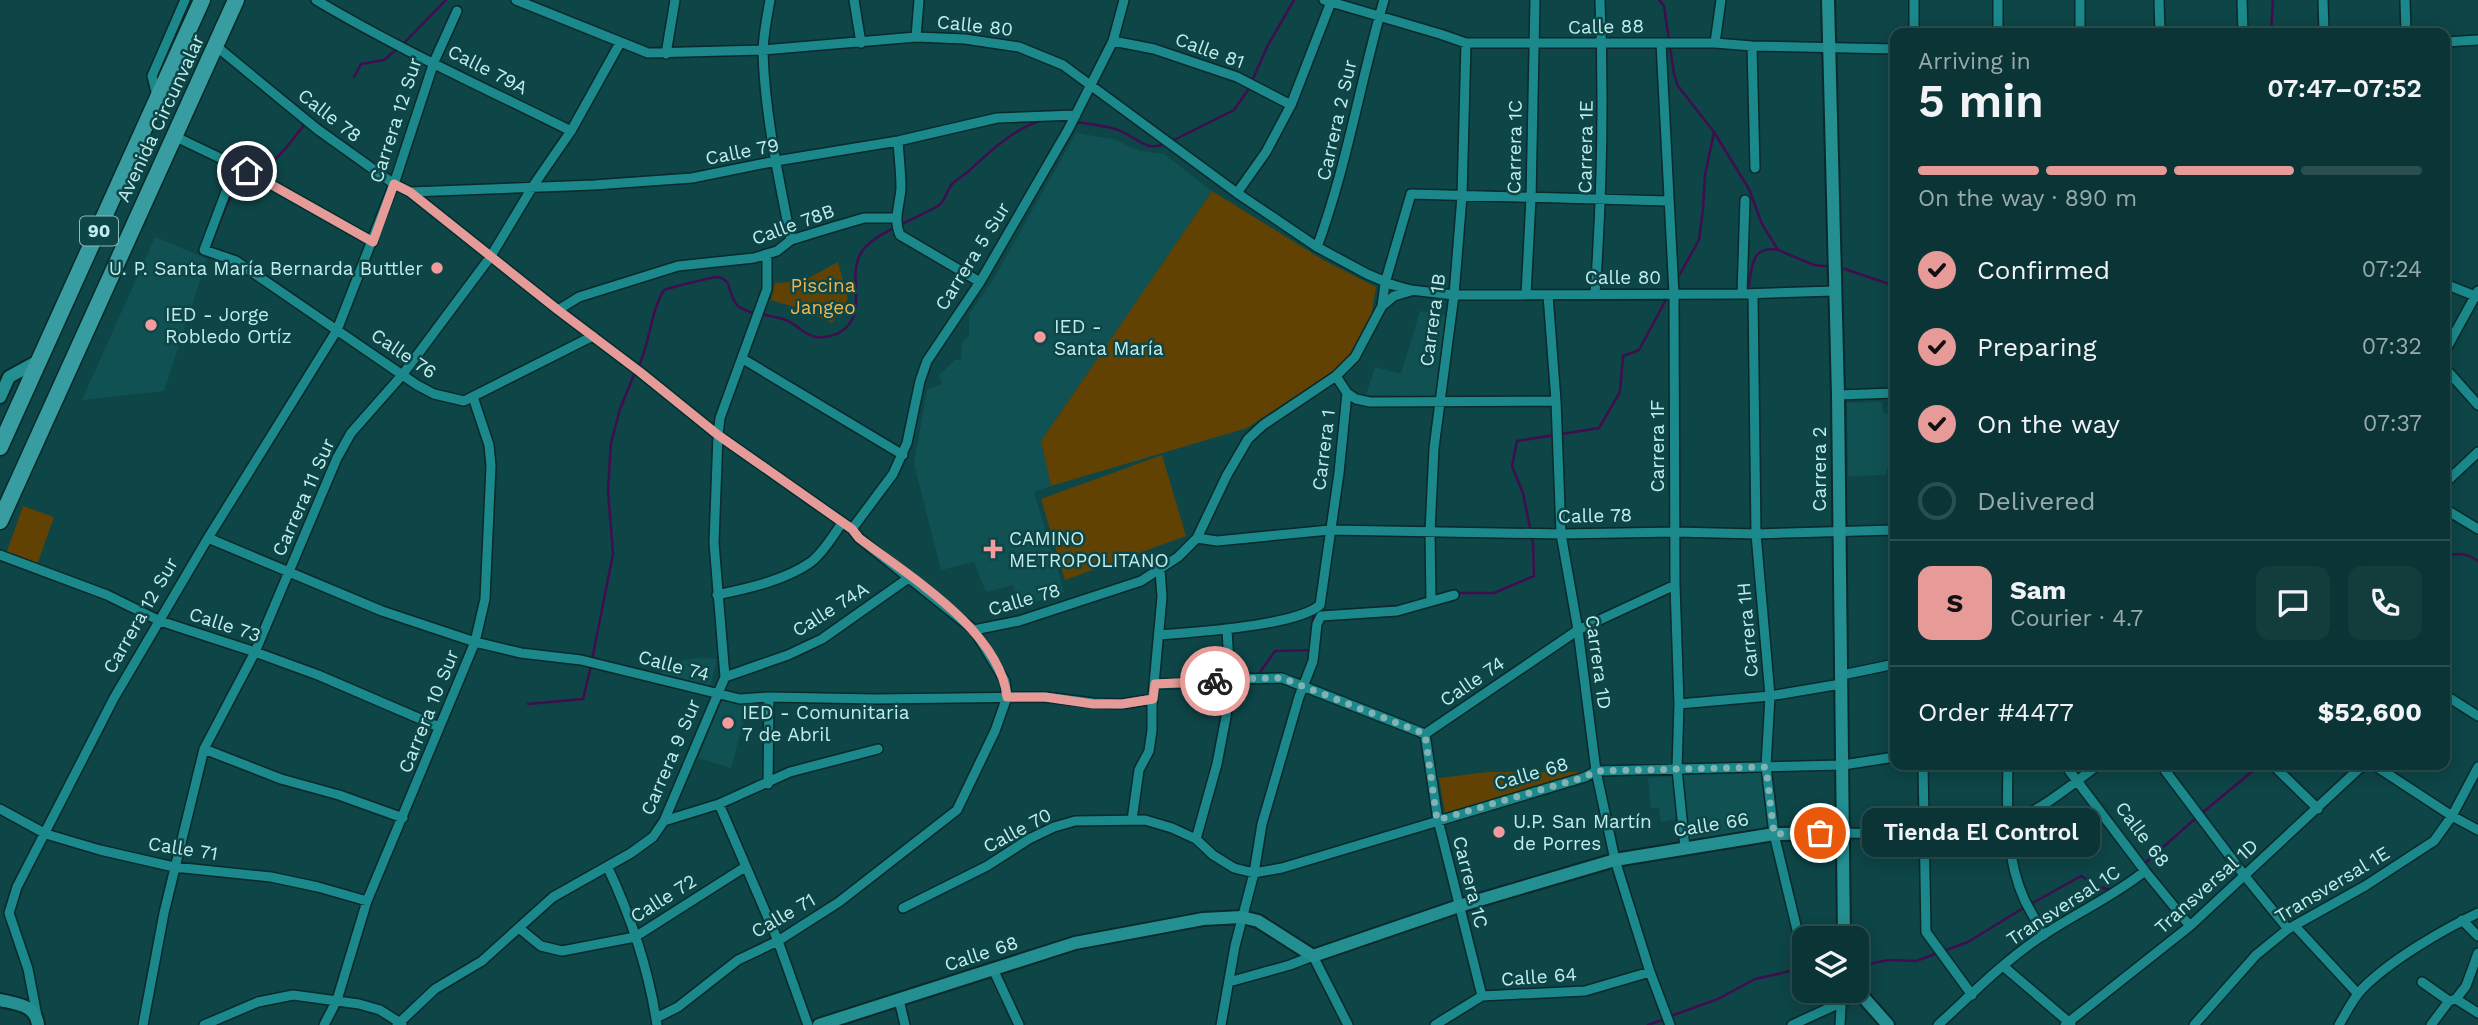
<!DOCTYPE html>
<meta charset="utf-8">
<style>
:root{--surface:#0a3435;--page:#133c3d;--text:#f1f3f6;--muted:#99aaad;--line:#2a4f50;--accent:#e69b98}
body{margin:0;font-family:"Work Sans",sans-serif;background:var(--page);color:var(--text);height:100vh;display:flex;flex-direction:column;font-size:26px;white-space:nowrap}
*{box-sizing:border-box;margin:0}
p{font-size:23px;color:var(--muted)}
.icon{flex:none;width:38px;height:38px;fill:none;stroke:currentColor;stroke-width:2;stroke-linecap:round;stroke-linejoin:round}
.map{position:relative;flex:1;overflow:hidden}
.panel{position:absolute;left:1890px;top:28px;width:560px;height:742px;display:flex;flex-direction:column;background:var(--surface);border-radius:14px;box-shadow:0 4px 18px #0003,0 0 0 2px var(--line)}
.panel>*{flex:none}
.tools{position:absolute;left:1792px;top:926px;display:grid;gap:14px}
.tools a{display:grid;place-items:center;width:77px;height:77px;border-radius:14px;background:var(--surface);box-shadow:0 4px 18px #0003,0 0 0 2px var(--line);font-size:35px}
.pin{position:absolute;display:grid;place-items:center;width:60px;height:60px;color:#fff;margin:-30px;border:4px solid #fff;border-radius:50%;box-shadow:0 2px 7px #0007}
.courier{position:absolute;display:grid;place-items:center;width:70px;height:70px;margin:-35px;border:5px solid #e69b98;border-radius:50%;background:#fff;color:#222;box-shadow:0 2px 9px #0007}
.bubble{position:absolute;height:49px;border-radius:14px;background:var(--surface);box-shadow:0 4px 18px #0003,0 0 0 2px var(--line);font-size:23px;font-weight:600;line-height:49px;text-align:center}
.summary em{font-style:normal;font-weight:600}
.summary div{display:flex;flex-direction:column-reverse}
.summary{display:flex;align-items:center;justify-content:space-between;height:119px;padding:0 28px}
h1{font-size:46px;font-weight:600;line-height:52px}
.bar{display:grid;grid-template-columns:repeat(4,1fr);gap:10px 7px;align-content:center;height:84px;padding:0 28px}
.bar i{height:9px;border-radius:5px;background:var(--line)}
.bar .current{background:var(--accent)}
.bar p{grid-column:span 4}
.line{display:flex;align-items:center;gap:18px;padding:0 28px;border-top:2px solid var(--line)}
.line div{flex:1}
.round{display:grid;place-items:center;flex:none;width:74px;height:74px;border-radius:14px;background:var(--page)}
ol{padding:0 28px;list-style:none}
li{display:flex;align-items:center;gap:21px;height:77px}
li p{margin-inline-start:auto}
li .icon{padding:7px;border-radius:50%;background:var(--accent);color:#111;stroke-width:4}
li:last-child{color:var(--muted)}
li i{width:38px;height:38px;border:4px solid var(--line);border-radius:50%}
.map>svg:first-child{display:block}
.built{fill:#105254}
.green{fill:#614203}
.lines{fill:none;stroke-linecap:round;stroke-linejoin:round}
.stream{stroke:#400e4e;stroke-width:2.5}
.street-casing{stroke:#09292a;stroke-width:12}
.secondary-casing{stroke:#09292a;stroke-width:16}
.highway-casing{stroke:#09292a;stroke-width:19}
.street{stroke:#1b898b;stroke-width:9}
.secondary{stroke:#248f91;stroke-width:12}
.highway{stroke:#389da0;stroke-width:16}
.done{stroke:#82b2b3;stroke-width:7;stroke-dasharray:0 12.6}
.route{stroke:#e69b98;stroke-width:9}
.poi-dot{fill:#f59b9e;stroke:#0e4547;stroke-width:2.5}
.labels{text-anchor:middle;stroke-width:5;stroke-linejoin:round;paint-order:stroke}
.shield{fill:#0e4547;stroke:#8bbbbb;stroke-width:2}
.shield-label{font-size:18px;font-weight:bold;fill:#c0eded}
.street-label{font-size:19px;fill:#c0eded;stroke:#0e4547}
.poi-label{font-size:19px;fill:#c0eded;stroke:#0e4547;text-anchor:start}
.park-label{font-size:19px;fill:#f4b64b;stroke:#0e4547}
</style>
<div class="map">
<svg width="2478" height="1025" viewBox="0 0 2478 1025">
<rect width="100%" height="100%" fill="#0e4547"/>
<path class="built" d="M1076,133l37,6 27,12 24,3 48,37 -171,250 10,45 -17,6 30,100 -44,15 -7,-22 -27,7 -12,-30 -33,8 -27,-106 13,-74 15,-6 -3,-9 16,-15h6l1,-18 7,-7v-21l24,-34z
M155,237l52,22 -43,132 -82,9z
M1420,311l28,4 -12,81 -70,-1 9,-28 26,7z
M1882,402l1,11 12,1v32l-10,29 -37,1 -1,-73z
M696,658l21,1 -7,28 -49,-10 2,-13z
M722,700l26,4 -17,64 -33,-10z
M1761,772l7,56 -78,15 -8,-68z
M1673,776l3,43 -15,3 -2,-14h-8l-3,-30z"/>
<path class="green" d="M1212,191l111,69 53,27 -5,31 -13,28 -24,25 -87,57 -196,58 -10,-45z
M838,262l10,37 -16,24 -31,-14 -30,-9 4,-17 28,-2z
M1162,455l24,81 -121,44 -24,-81z
M23,506l31,11 -17,48 -31,-11z
M1488,772h95l-138,41 -6,-35z"/>
<g class="lines">
<path class="stream" d="M1659,0l5,6 5,34
M2271,33l2,-33
M403,44l43,-44
M1670,47l4,27 4,12 36,46 35,57 13,35 16,26 36,15 18,2
M354,77l7,-13 23,-4 14,-12
M1252,81l16,-36 26,-45
M1060,120c18,3 38,4 55,9 20,5 28,24 51,15
M1172,141l62,-31 16,-23
M255,172c23,-10 34,-28 49,-47
M210,248c8,-21 20,-61 39,-73
M1839,267l56,19
M1676,281l23,-41 4,-31 2,-34 9,-43
M1749,286c3,-19 2,-41 29,-36
M639,366c11,-24 12,-56 25,-76 4,-2 49,-13 53,-13 6,1 5,1 10,5 4,7 4,18 11,24 13,10 35,8 50,15 11,5 16,14 28,16 8,1 19,-1 26,-6 27,-19 4,-53 19,-78 10,-19 57,-35 77,-47 8,-5 8,-15 14,-22 5,-5 12,-9 17,-13 20,-19 47,-44 74,-51
M2445,557c13,-5 21,-4 33,4
M1456,593h38l40,-17 -1,-33 -10,-50 -11,-27 5,-25 82,-13 21,-36 3,-36 16,-6 29,-54
M1419,600l30,-8
M1312,637l1,-21 4,-4 82,-6
M592,660l21,-106 -5,-64 3,-47 9,-34 15,-37
M1258,675l17,-24 36,-1
M528,704l55,-5 8,-33
M2202,813l58,-48
M2144,864l53,-47
M2031,904l50,-28 18,11 13,3
M1857,966l32,-6 27,1 52,-19 57,-35
M1671,1016l47,-17 37,-20 49,-11
M1648,1025l17,-6"/>
<defs>
<path id="street" d="M316,0c82,49 169,88 255,131
M516,0l132,53 115,-3 153,-13 49,2 54,8 44,18 174,128 80,54 50,27 26,11 18,5 43,5 288,-1 92,-3
M770,0c-3,17 -7,36 -7,53 2,63 16,126 28,187
M854,0l7,43
M1324,0l116,34 26,9h249l37,3 143,3
M1914,0v33
M1998,0v33
M2080,0v33
M2159,0l1,33
M2242,0l1,33
M2323,0l1,33
M2405,0l1,33
M916,37l3,-37
M1113,41l41,8 83,28 54,28
M2445,42l33,-2
M1661,43l13,251 1,291 4,119 -2,65 8,79
M1715,43l6,-43
M216,46l101,83 77,55 16,8 148,118 82,62 78,63 134,94 7,9 115,92 31,51 2,16 -12,34 -38,79 -118,92 -61,39 -40,19 -60,47 -22,11
M1752,46l3,122
M666,54l9,-54
M157,96l-5,-20 33,-76
M174,136l73,35 126,71
M898,141c1,16 3,32 3,47 -1,16 -8,32 -1,47l80,47
M236,165l-32,85 32,11 181,124 17,9 30,7 129,-65
M410,192l184,-7 98,-7 84,-17 122,-20 99,-23 79,-3
M1237,193l29,-41 25,-47 40,-103
M1317,247c30,-81 43,-165 67,-247
M2445,284l33,13
M1595,294c7,-98 9,-196 5,-294
M1742,294l3,-94
M1753,294l3,240 14,162 -4,71 8,67 30,125
M1526,295l5,-97 4,-198
M1548,295l8,106 5,133 17,96 18,141 19,89 35,112 20,53
M1382,306l12,-10 17,-5
M558,310l21,-13 99,-31 76,-8 23,-7 14,-11 39,-12 34,-10h33
M2445,351l33,-60
M743,359l160,96
M2445,368l33,37
M1347,393l9,6 14,3 186,-1
M1838,395l57,-2
M2445,483l33,-31
M2445,509l33,20
M852,529l41,-55 14,-31 13,-62 7,-20 53,-79 88,-152 45,-89 11,-41
M208,538l174,73 93,31 46,11 60,7 159,39 29,-2 106,2 170,-2 48,6 29,1 31,-5
M1197,538l20,3 113,-11 231,4 115,-2 80,2 139,-4
M0,555l107,40 53,26 95,31 63,23 121,52
M717,595c31,-7 67,-14 94,-33 12,-9 22,-26 31,-39
M1431,601l-1,-69 4,-84 20,-153 8,-99 4,-153
M974,630l45,-9 122,-40 37,-24 19,-19 30,-63 21,-36 15,-14 73,-49 19,-19 27,-51 3,-23 26,-89 257,7
M1160,635c35,-3 136,-9 160,-30l19,-132 8,-80 -11,-17
M1842,675l53,-11
M725,677l63,-22 34,-16 88,-62
M1155,684l46,-1 29,-4 52,-1 143,56
M2445,695l33,21
M1679,704l91,-8 71,-12
M1425,734l153,-104 97,-45
M1425,734l13,86 44,176
M204,749l77,30 58,16 64,23
M1923,765l3,167 46,63
M2008,765c-1,45 -3,93 17,136 6,11 12,22 19,34
M2065,765l80,106 45,55
M2161,765l83,110 44,54
M2273,765l45,44
M2374,765l78,51 26,14
M768,784l1,-87
M719,804l59,137 30,84
M0,809l46,25 54,16 74,17 97,10 47,10 49,14
M1132,820l7,-50 10,-19 3,-21v-24l10,-109 -2,-27
M664,821l55,-17 71,-32 88,-23
M1843,833c46,0 123,9 165,-9 34,-15 61,-37 90,-59
M1196,839l21,-75 9,-47 4,-38 -3,-49
M608,868c23,49 41,103 49,157
M903,908l84,-42 42,-27 25,-12 21,-6 70,-1 27,8 24,11 17,16 21,13 20,5 28,-5 303,-91 11,-6 247,-6 52,-8
M2462,920l16,16
M2295,926l63,68
M519,928l22,18 21,5 73,-14 110,-70
M2003,966l68,58
M993,969l26,56
M1229,982l61,-17 23,-9 35,69
M2422,982l27,19
M2456,999l22,14
M899,1000l6,25
M37,1016l-9,-47 -19,-56 8,-26 97,-189 94,-160 129,-208 57,-146 40,-122 23,-51
M143,1025l21,-112 40,-164 51,-97 82,-194 14,-25 52,-59 88,-118 42,-70 38,-55 49,-88
M204,1025l54,-23 35,-7 66,9 21,6 22,14
M324,1025l13,-25 30,-99 108,-259 10,-43 6,-133 -2,-21 -16,-48
M397,1025l38,-36 47,-28 71,-64 78,-44 22,-16 11,-16 61,-144 -11,-134 4,-108 2,-17 47,-129v-34
M1221,1025l14,-79 19,-73 8,-49 37,-127 14,-36 4,-37 4,-8 76,-5 57,-16
M1435,1025l47,-29 103,-5 65,-19
M1792,1025l68,-31
M1840,1025l2,-35
M1938,1025c34,-31 68,-66 107,-91 33,-22 69,-38 100,-63
M2065,1025l125,-99 173,-161
M2194,1025l62,-70 32,-26 77,-43 69,-45 18,-25 26,-49
M2339,1025c7,-12 14,-27 24,-37 28,-28 79,-58 115,-75
M2431,1025l18,-24 7,-2 10,-13 12,-33"/>
<path id="secondary" d="M1828,0l10,395 6,543
M0,397l9,-20 31,-17
M1857,990l31,35
M0,1000c17,4 36,5 38,25
M819,1025l256,-82 128,-24 39,-2 16,4 55,35 146,-50 156,-46 159,-26 69,-1"/>
<path id="highway" d="M0,447l202,-447
M0,521l236,-521"/>
</defs>
<use href="#street" class="street-casing"/>
<use href="#secondary" class="secondary-casing"/>
<use href="#highway" class="highway-casing"/>
<use href="#street" class="street"/>
<use href="#secondary" class="secondary"/>
<use href="#highway" class="highway"/>
</g>
<g class="lines">
<path class="done" d="M1215,681l15,-2 52,-1 143,56 12,86 148,-43 11,-6 170,-4 8,67 46,-1"/>
<path class="route" d="M247,171l126,71 21,-58 16,8 148,118 82,62 78,63 134,94 7,9c50,38 141,93 148,159h38l48,7h29l31,-5 2,-15 60,-3"/>
</g>
<g class="poi-dot">
<circle cx="437" cy="268" r="7"/>
<circle cx="151" cy="325" r="7"/>
<circle cx="1040" cy="337" r="7"/>
<path d="M989.5 538.5h7v7h7v7h-7v7h-7v-7h-7v-7h7z"/>
<circle cx="728" cy="723" r="7"/>
<circle cx="1499" cy="832" r="7"/>
</g>
<g class="labels">
<rect class="shield" x="80" y="216.5" width="38" height="29" rx="5"/>
<g class="shield-label">
<text x="99" y="237">90</text>
</g>
<g class="street-label">
<text transform="translate(975 25) rotate(6)" y="7">Calle 80</text>
<text transform="translate(1606 26) rotate(-1)" y="7">Calle 88</text>
<text transform="translate(1210 50) rotate(20)" y="7">Calle 81</text>
<text transform="translate(488 69) rotate(27)" y="7">Calle 79A</text>
<text transform="translate(330 115) rotate(38)" y="7">Calle 78</text>
<text transform="translate(160 118) rotate(-65)" y="7">Avenida Circunvalar</text>
<text transform="translate(395 120) rotate(-72)" y="7">Carrera 12 Sur</text>
<text transform="translate(1336 120) rotate(-77)" y="7">Carrera 2 Sur</text>
<text transform="translate(1514 147) rotate(-89)" y="7">Carrera 1C</text>
<text transform="translate(1585 147) rotate(-89)" y="7">Carrera 1E</text>
<text transform="translate(742 151) rotate(-11)" y="7">Calle 79</text>
<text transform="translate(793 224) rotate(-20)" y="7">Calle 78B</text>
<text transform="translate(972 256) rotate(-58)" y="7">Carrera 5 Sur</text>
<text x="1623" y="284">Calle 80</text>
<text transform="translate(1432 320) rotate(-82)" y="7">Carrera 1B</text>
<text transform="translate(404 353) rotate(34)" y="7">Calle 76</text>
<text transform="translate(1657 446) rotate(-90)" y="7">Carrera 1F</text>
<text transform="translate(1323 450) rotate(-83)" y="7">Carrera 1</text>
<text transform="translate(1819 469) rotate(-90)" y="7">Carrera 2</text>
<text transform="translate(303 497) rotate(-66)" y="7">Carrera 11 Sur</text>
<text transform="translate(1595 515) rotate(-1)" y="7">Calle 78</text>
<text transform="translate(1024 599) rotate(-16)" y="7">Calle 78</text>
<text transform="translate(830 609) rotate(-32)" y="7">Calle 74A</text>
<text transform="translate(140 615) rotate(-60)" y="7">Carrera 12 Sur</text>
<text transform="translate(225 624) rotate(18)" y="7">Calle 73</text>
<text transform="translate(1747 630) rotate(-95)" y="7">Carrera 1H</text>
<text transform="translate(1599 662) rotate(82)" y="7">Carrera 1D</text>
<text transform="translate(674 665) rotate(15)" y="7">Calle 74</text>
<text transform="translate(1472 681) rotate(-34)" y="7">Calle 74</text>
<text transform="translate(428 711) rotate(-68)" y="7">Carrera 10 Sur</text>
<text transform="translate(670 757) rotate(-67)" y="7">Carrera 9 Sur</text>
<text transform="translate(1531 773) rotate(-16)" y="7">Calle 68</text>
<text transform="translate(1711 824) rotate(-9)" y="7">Calle 66</text>
<text transform="translate(1017 830) rotate(-28)" y="7">Calle 70</text>
<text transform="translate(2143 834) rotate(53)" y="7">Calle 68</text>
<text transform="translate(183 848) rotate(9)" y="7">Calle 71</text>
<text transform="translate(1471 882) rotate(76)" y="7">Carrera 1C</text>
<text transform="translate(2332 884) rotate(-31)" y="7">Transversal 1E</text>
<text transform="translate(2206 886) rotate(-42)" y="7">Transversal 1D</text>
<text transform="translate(663 898) rotate(-32)" y="7">Calle 72</text>
<text transform="translate(2063 905) rotate(-33)" y="7">Transversal 1C</text>
<text transform="translate(783 915) rotate(-30)" y="7">Calle 71</text>
<text transform="translate(981 953) rotate(-18)" y="7">Calle 68</text>
<text transform="translate(1539 976) rotate(-4)" y="7">Calle 64</text>
</g>
<g class="poi-label">
<text x="423" y="275" text-anchor="end">U. P. Santa María Bernarda Buttler</text>
<text x="165" y="321">IED - Jorge<tspan x="165" dy="22">Robledo Ortíz</tspan></text>
<text x="1054" y="333">IED -<tspan x="1054" dy="22">Santa María</tspan></text>
<text x="1009" y="545">CAMINO<tspan x="1009" dy="22">METROPOLITANO</tspan></text>
<text x="742" y="719">IED - Comunitaria<tspan x="742" dy="22">7 de Abril</tspan></text>
<text x="1513" y="828">U.P. San Martín<tspan x="1513" dy="22">de Porres</tspan></text>
</g>
<g class="park-label">
<text x="823" y="292">Piscina<tspan x="823" dy="22">Jangeo</tspan></text>
</g>
</g>
</svg>
<div class="tools">
<a><svg class="icon" aria-label="layers" viewBox="0 0 24 24"><path d="M12 4l9 5-9 5-9-5zM3 14l9 5 9-5"/></svg></a>
</div>
<div class="pin" style="left:1820px;top:833px;background:#ea580c"><svg class="icon" aria-label="bag" viewBox="0 0 24 24"><path d="M5 8h14l-1 12H6zM9 8a3 3 0 0 1 6 0"/></svg></div>
<div class="pin" style="left:247px;top:171px;background:#1f2937"><svg class="icon" aria-label="home" viewBox="0 0 24 24"><path d="M3 11l9-7 9 7M6 9v11h12V9"/></svg></div>
<div class="courier" style="left:1215px;top:681px"><svg class="icon" aria-label="bike" viewBox="0 0 24 24"><circle cx="6" cy="16" r="4"/><circle cx="18" cy="16" r="4"/><path d="M6 16l4-8h5l3 8M10 8l3 8H6M13 5h3"/></svg></div>
<div class="bubble" style="left:1862px;top:808px;width:238px">Tienda El Control</div>
<section class="panel">
<div class="summary"><div><h1>5 min</h1><p>Arriving in</p></div><em>07:47–07:52</em></div>
<div class="bar"><i class="current"></i><i class="current"></i><i class="current"></i><i></i><p>On the way · 890 m</p></div>
<ol>
<li><svg class="icon" aria-label="check" viewBox="0 0 24 24"><path d="M5 12l5 5 9-10"/></svg>Confirmed<p>07:24</p></li>
<li><svg class="icon" aria-label="check" viewBox="0 0 24 24"><path d="M5 12l5 5 9-10"/></svg>Preparing<p>07:32</p></li>
<li><svg class="icon" aria-label="check" viewBox="0 0 24 24"><path d="M5 12l5 5 9-10"/></svg>On the way<p>07:37</p></li>
<li><i></i>Delivered</li>
</ol>
<div class="line" style="height:126px"><b class="round" style="background:var(--accent);color:#111">S</b><div><b>Sam</b><p>Courier · 4.7</p></div><a class="round"><svg class="icon" aria-label="chat" viewBox="0 0 24 24"><path d="M4 5h16v11H9l-5 4z"/></svg></a><a class="round"><svg class="icon" aria-label="phone" viewBox="0 0 24 24"><path d="M5 4h4l2 5-3 2q2 4 5 5l2-3 5 2v4C11 20 4 13 5 4z"/></svg></a></div>
<div class="line" style="height:91px"><div>Order #4477</div><b>$52,600</b></div>
</section>
</div>
